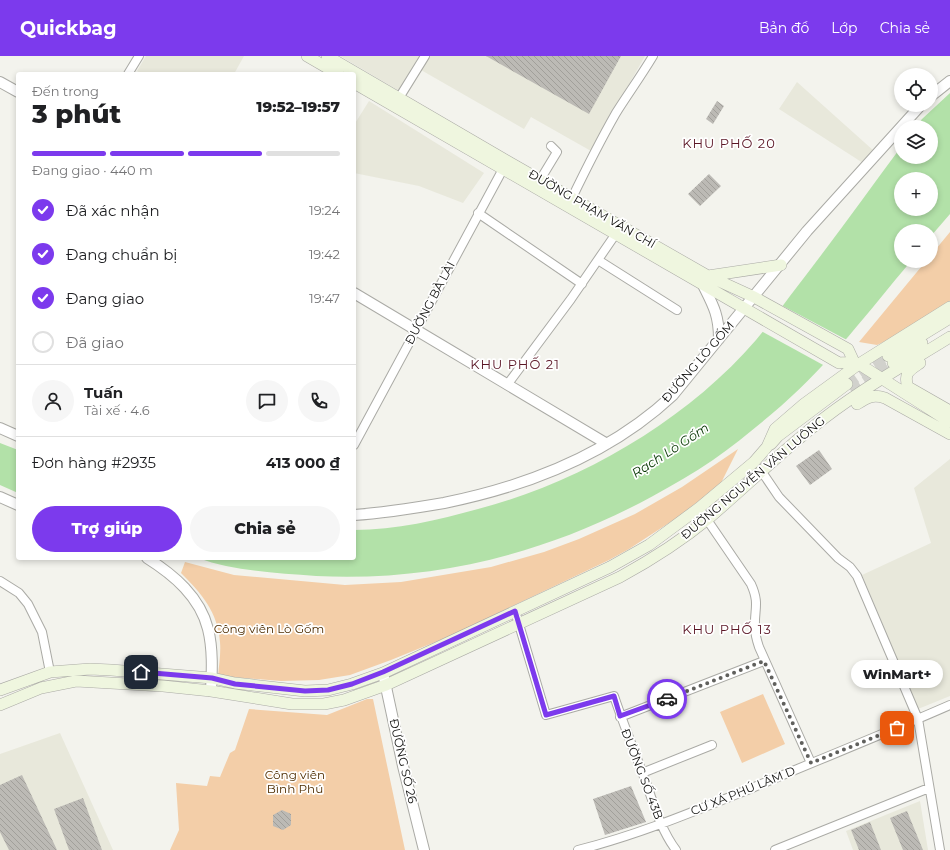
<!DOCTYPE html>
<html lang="vi">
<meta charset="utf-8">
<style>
:root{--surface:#fff;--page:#f6f6f6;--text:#202124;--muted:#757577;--line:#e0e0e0;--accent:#7c3aed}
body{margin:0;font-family:Montserrat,sans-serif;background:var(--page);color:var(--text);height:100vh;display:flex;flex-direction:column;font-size:15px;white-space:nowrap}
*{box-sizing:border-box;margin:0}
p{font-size:13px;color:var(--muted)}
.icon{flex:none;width:22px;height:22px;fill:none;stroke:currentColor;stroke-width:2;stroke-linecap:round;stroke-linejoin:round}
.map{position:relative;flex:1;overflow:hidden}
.drawer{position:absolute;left:16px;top:16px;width:340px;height:488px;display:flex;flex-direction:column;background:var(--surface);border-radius:4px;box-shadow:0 2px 6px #0003}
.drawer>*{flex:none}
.fabs{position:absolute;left:894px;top:12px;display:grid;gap:8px}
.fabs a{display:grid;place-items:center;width:44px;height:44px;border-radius:50%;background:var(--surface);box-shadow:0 2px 6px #0003;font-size:20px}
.pin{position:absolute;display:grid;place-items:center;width:34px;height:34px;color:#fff;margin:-17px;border-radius:8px;box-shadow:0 2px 6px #0006}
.courier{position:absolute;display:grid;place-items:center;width:40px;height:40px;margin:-20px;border:3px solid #7c3aed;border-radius:50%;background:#fff;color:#222;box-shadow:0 1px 5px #0007}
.bubble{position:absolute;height:28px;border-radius:14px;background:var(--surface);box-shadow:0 2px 6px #0003;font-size:13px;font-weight:800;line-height:28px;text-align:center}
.headline em{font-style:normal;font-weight:800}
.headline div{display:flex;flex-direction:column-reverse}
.headline{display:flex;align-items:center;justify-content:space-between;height:68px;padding:0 16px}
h1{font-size:26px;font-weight:800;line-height:30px}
.bar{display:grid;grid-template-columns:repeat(4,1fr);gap:6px 4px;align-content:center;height:48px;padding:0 16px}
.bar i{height:5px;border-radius:3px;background:var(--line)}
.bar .selected{background:var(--accent)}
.bar p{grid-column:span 4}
.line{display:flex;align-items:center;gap:10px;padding:0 16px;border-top:1px solid var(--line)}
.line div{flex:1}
.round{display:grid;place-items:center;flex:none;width:42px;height:42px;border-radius:21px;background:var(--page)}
ol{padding:0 16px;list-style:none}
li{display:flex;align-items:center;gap:12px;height:44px}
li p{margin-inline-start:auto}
li .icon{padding:4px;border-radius:50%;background:var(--accent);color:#fff;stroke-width:4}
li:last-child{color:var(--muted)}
li i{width:22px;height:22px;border:2px solid var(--line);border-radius:50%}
.cta{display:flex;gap:8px;margin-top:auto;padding:8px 16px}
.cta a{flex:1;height:46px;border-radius:24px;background:var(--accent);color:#fff;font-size:16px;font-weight:800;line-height:46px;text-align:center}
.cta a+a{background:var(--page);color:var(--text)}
header{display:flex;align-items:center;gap:24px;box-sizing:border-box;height:56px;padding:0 20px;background:var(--accent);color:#fff}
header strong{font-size:19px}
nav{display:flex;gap:22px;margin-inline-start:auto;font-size:14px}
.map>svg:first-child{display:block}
.built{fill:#e8e8db}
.green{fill:#f3cea8}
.water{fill:#b2e1a8;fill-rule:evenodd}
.pier{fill:#f3f3ed}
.building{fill:url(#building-back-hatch)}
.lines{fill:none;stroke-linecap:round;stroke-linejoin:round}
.secondary-tunnel{stroke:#d1d1cc;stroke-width:11;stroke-dasharray:11 5.5;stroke-linecap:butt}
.minor-casing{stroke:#aaaaa5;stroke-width:10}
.tertiary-casing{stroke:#aaaaa5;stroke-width:12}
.secondary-casing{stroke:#aaaaa5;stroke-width:12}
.minor{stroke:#fff;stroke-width:8}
.tertiary{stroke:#fff;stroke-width:10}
.secondary{stroke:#eff6df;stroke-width:11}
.done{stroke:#60605d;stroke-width:4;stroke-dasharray:0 7.2}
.route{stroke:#7c3aed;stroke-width:5}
.labels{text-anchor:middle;stroke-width:3.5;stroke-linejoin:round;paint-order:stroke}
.street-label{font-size:12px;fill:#11110f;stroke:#fff}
.park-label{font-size:12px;fill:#4e2d00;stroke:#fff}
.neighbourhood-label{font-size:13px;letter-spacing:1px;fill:#5b1625;stroke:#fff}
.water-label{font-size:13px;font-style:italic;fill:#053500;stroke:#fff}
</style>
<header>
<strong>Quickbag</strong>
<nav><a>Bản đồ</a><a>Lớp</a><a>Chia sẻ</a></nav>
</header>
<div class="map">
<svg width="950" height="794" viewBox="0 0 950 794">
<defs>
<pattern id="building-back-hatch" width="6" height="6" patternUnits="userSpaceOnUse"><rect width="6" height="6" fill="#bcbab5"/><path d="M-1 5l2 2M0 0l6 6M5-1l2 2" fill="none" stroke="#a19f9a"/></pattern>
</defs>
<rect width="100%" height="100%" fill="#f3f3ed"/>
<path class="built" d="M146,0h98l-10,18h-92l-5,-3z
M340,0h305l-54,95 -60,-34 -7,12 -103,-59 -15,25z
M797,26l77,69 -11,12 -84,-54z
M369,45l115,72 -21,30 -44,-17 -65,-13v-48z
M950,403v237l-32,13 -56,-134 69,-32 -17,-55z
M60,677l53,117h-113v-96z
M920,745l8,49h-75l-7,-19z"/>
<path class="green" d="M950,176v69l-62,39 -11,5 -18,-3 67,-81h5v-6z
M738,393l-18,36 -45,34 -46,30 -20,11 -159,76 -59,24 -41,15 -31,5 -38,1 -63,-5c1,-11 3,-23 2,-34 -2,-30 -19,-49 -39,-69l4,-11 49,13 111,10 56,-3 90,-15 53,-15 35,-13 56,-25 47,-27z
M763,638l22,50 -43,19 -22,-51z
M367,643h6l32,151h-235l9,-20 -3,-47 31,3 3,-10 10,1 10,-24 5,-3 14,-41 78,6z"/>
<path class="water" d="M950,37v121l-19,22v-5h-30v30h10c-42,50 -81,102 -130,145 -21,18 -44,37 -68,54 -19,13 -39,24 -60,36 -105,57 -217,86 -337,80 -30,-2 -61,-4 -90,-10 -10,-2 -19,-5 -28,-8h156v-28c42,0 84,-10 124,-21 103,-27 208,-88 278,-169 12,-14 23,-29 34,-44 38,-49 74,-99 111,-149v10h30v-30h-15l6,-8zM901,123h30v30h-30z
M0,387l18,7v43l-18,-8z"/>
<path class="pier" d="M781,249l66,35 -22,26 -64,-35z"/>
<path class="building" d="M486,0h135l-32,58z
M717,45l7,5 -11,18 -7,-5z
M709,118l12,12 -21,20 -12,-12z
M819,394l13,19 -22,16 -14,-19z
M22,719l35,75h-48l-9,-18v-47z
M631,730l15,36 -41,13 -12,-36z
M83,742l19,52h-33l-15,-41z
M282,754l9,4v11l-8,5 -10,-4v-11z
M907,755l16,39h-20l-13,-32z
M870,766l11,28h-22l-8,-20z"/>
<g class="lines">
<path class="secondary-tunnel" d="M847,328l41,-28
M851,335l42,-28"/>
<defs>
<path id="minor" d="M128,18l11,-18
M399,42l26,-42
M540,124l17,-28 -6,-6
M572,142c14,-29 28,-57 44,-85 12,-19 25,-37 37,-57
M478,157l104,71
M598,204l79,50
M507,329l64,-86 44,-64
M354,389l149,-276
M762,416l17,25 59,61 12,9 7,9 61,143 22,131
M699,452l52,76c9,20 3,25 4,44 0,6 2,13 4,19l52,116
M0,525l19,12 9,11 14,28 8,40
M515,555l31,104 68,-19c9,27 20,54 30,81 9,24 16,52 32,73
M620,661l144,-56
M642,717l70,-28
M578,794c60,-15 117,-39 174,-62 66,-28 132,-54 198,-83
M775,794l154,-62"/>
<path id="tertiary" d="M0,26l18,10
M931,40l19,-15
M703,229c10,20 16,30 16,54
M354,237l253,151
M0,372l18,8
M0,441l18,8
M354,459c30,-2 61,-7 90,-12 84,-17 166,-49 229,-108l134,-164 114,-126
M147,502c27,17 53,39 61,71 5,20 4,42 3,62
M383,617l20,93 21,84"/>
<path id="secondary" d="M307,0l31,18
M327,0l180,105 201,115 46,21 94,52 6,13
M354,27l485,280 15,-1 5,2 91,58
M708,220l73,-11
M888,300l62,-38
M893,307l29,-20
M920,307c-10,7 -17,10 -12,24l42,24
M857,348c11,-7 16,-10 28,-6l65,36
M771,388l7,-8 69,-52
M0,634l50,-18 40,-3 21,1 101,8 23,5 70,8 23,-1 24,-6 31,-11 227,-106 39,-22 50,-37 55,-46 13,-15 8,-18 29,-25 55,-40 91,-57
M0,649l41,-17 35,-7 87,5 48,5 81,13h32l20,-4 42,-15 234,-108c31,-17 61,-36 89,-59 35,-30 68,-62 104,-91 41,-34 92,-62 137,-90"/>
</defs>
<use href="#minor" class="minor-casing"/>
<use href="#tertiary" class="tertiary-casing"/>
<use href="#secondary" class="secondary-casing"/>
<use href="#minor" class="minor"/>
<use href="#tertiary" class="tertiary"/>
<use href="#secondary" class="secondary"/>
</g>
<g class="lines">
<path class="done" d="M667,643l97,-38 47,102 86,-35"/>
<path class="route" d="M141,616l71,6 23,6 70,7 23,-1 24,-6 31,-12 132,-61 31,104 68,-19 6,20 47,-17"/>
</g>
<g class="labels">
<g class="street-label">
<text transform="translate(592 153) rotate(30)" y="4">ĐƯỜNG PHẠM VĂN CHÍ</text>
<text transform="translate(430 247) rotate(-62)" y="4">ĐƯỜNG BÀ LÀI</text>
<text transform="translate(698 306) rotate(-49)" y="4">ĐƯỜNG LÒ GỐM</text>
<text transform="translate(753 422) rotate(-40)" y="4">ĐƯỜNG NGUYỄN VĂN LUÔNG</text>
<text transform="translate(403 705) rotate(77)" y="4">ĐƯỜNG SỐ 26</text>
<text transform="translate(642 718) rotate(69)" y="4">ĐƯỜNG SỐ 43B</text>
<text transform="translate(743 735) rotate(-22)" y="4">CƯ XÁ PHÚ LÂM D</text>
</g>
<g class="park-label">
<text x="269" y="577">Công viên Lò Gốm</text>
<text x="295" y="723">Công viên<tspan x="295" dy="14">Bình Phú</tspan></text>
</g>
<g class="neighbourhood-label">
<text x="729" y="92">KHU PHỐ 20</text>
<text x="515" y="313">KHU PHỐ 21</text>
<text x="727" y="578">KHU PHỐ 13</text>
</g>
<g class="water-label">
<text transform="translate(670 394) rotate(-33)" y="5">Rạch Lò Gốm</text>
</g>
</g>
</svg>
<div class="fabs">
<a><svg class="icon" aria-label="locate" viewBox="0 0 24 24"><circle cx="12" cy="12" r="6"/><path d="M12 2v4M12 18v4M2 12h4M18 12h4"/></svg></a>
<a><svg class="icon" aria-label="layers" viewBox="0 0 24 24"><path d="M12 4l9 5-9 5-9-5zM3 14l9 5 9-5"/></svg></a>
<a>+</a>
<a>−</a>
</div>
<div class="pin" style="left:897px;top:672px;background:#ea580c"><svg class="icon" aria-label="bag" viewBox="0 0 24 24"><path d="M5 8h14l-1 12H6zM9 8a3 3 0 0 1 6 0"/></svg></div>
<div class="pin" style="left:141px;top:616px;background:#1f2937"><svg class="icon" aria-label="home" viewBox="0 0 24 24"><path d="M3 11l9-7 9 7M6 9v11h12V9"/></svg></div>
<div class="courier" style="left:667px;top:643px"><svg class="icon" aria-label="car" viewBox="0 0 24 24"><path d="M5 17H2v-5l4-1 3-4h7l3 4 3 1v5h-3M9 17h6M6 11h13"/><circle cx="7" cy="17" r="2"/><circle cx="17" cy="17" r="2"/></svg></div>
<div class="bubble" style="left:851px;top:604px;width:92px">WinMart+</div>
<section class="drawer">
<div class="headline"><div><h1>3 phút</h1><p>Đến trong</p></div><em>19:52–19:57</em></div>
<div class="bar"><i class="selected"></i><i class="selected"></i><i class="selected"></i><i></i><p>Đang giao · 440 m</p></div>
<ol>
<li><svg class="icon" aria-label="check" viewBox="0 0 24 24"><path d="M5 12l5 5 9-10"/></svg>Đã xác nhận<p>19:24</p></li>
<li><svg class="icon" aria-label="check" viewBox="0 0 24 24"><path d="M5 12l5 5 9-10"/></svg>Đang chuẩn bị<p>19:42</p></li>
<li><svg class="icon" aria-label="check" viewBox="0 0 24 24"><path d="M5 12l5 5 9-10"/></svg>Đang giao<p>19:47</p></li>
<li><i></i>Đã giao</li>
</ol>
<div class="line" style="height:72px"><a class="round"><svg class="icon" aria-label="person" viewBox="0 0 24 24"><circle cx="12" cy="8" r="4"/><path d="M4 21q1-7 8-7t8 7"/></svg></a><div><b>Tuấn</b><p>Tài xế · 4.6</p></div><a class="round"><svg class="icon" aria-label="chat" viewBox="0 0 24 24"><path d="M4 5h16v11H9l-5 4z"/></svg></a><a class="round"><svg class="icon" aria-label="phone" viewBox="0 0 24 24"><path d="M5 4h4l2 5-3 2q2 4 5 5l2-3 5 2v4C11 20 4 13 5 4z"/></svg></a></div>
<div class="line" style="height:52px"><div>Đơn hàng #2935</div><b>413 000 ₫</b></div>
<div class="cta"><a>Trợ giúp</a><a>Chia sẻ</a></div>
</section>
</div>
